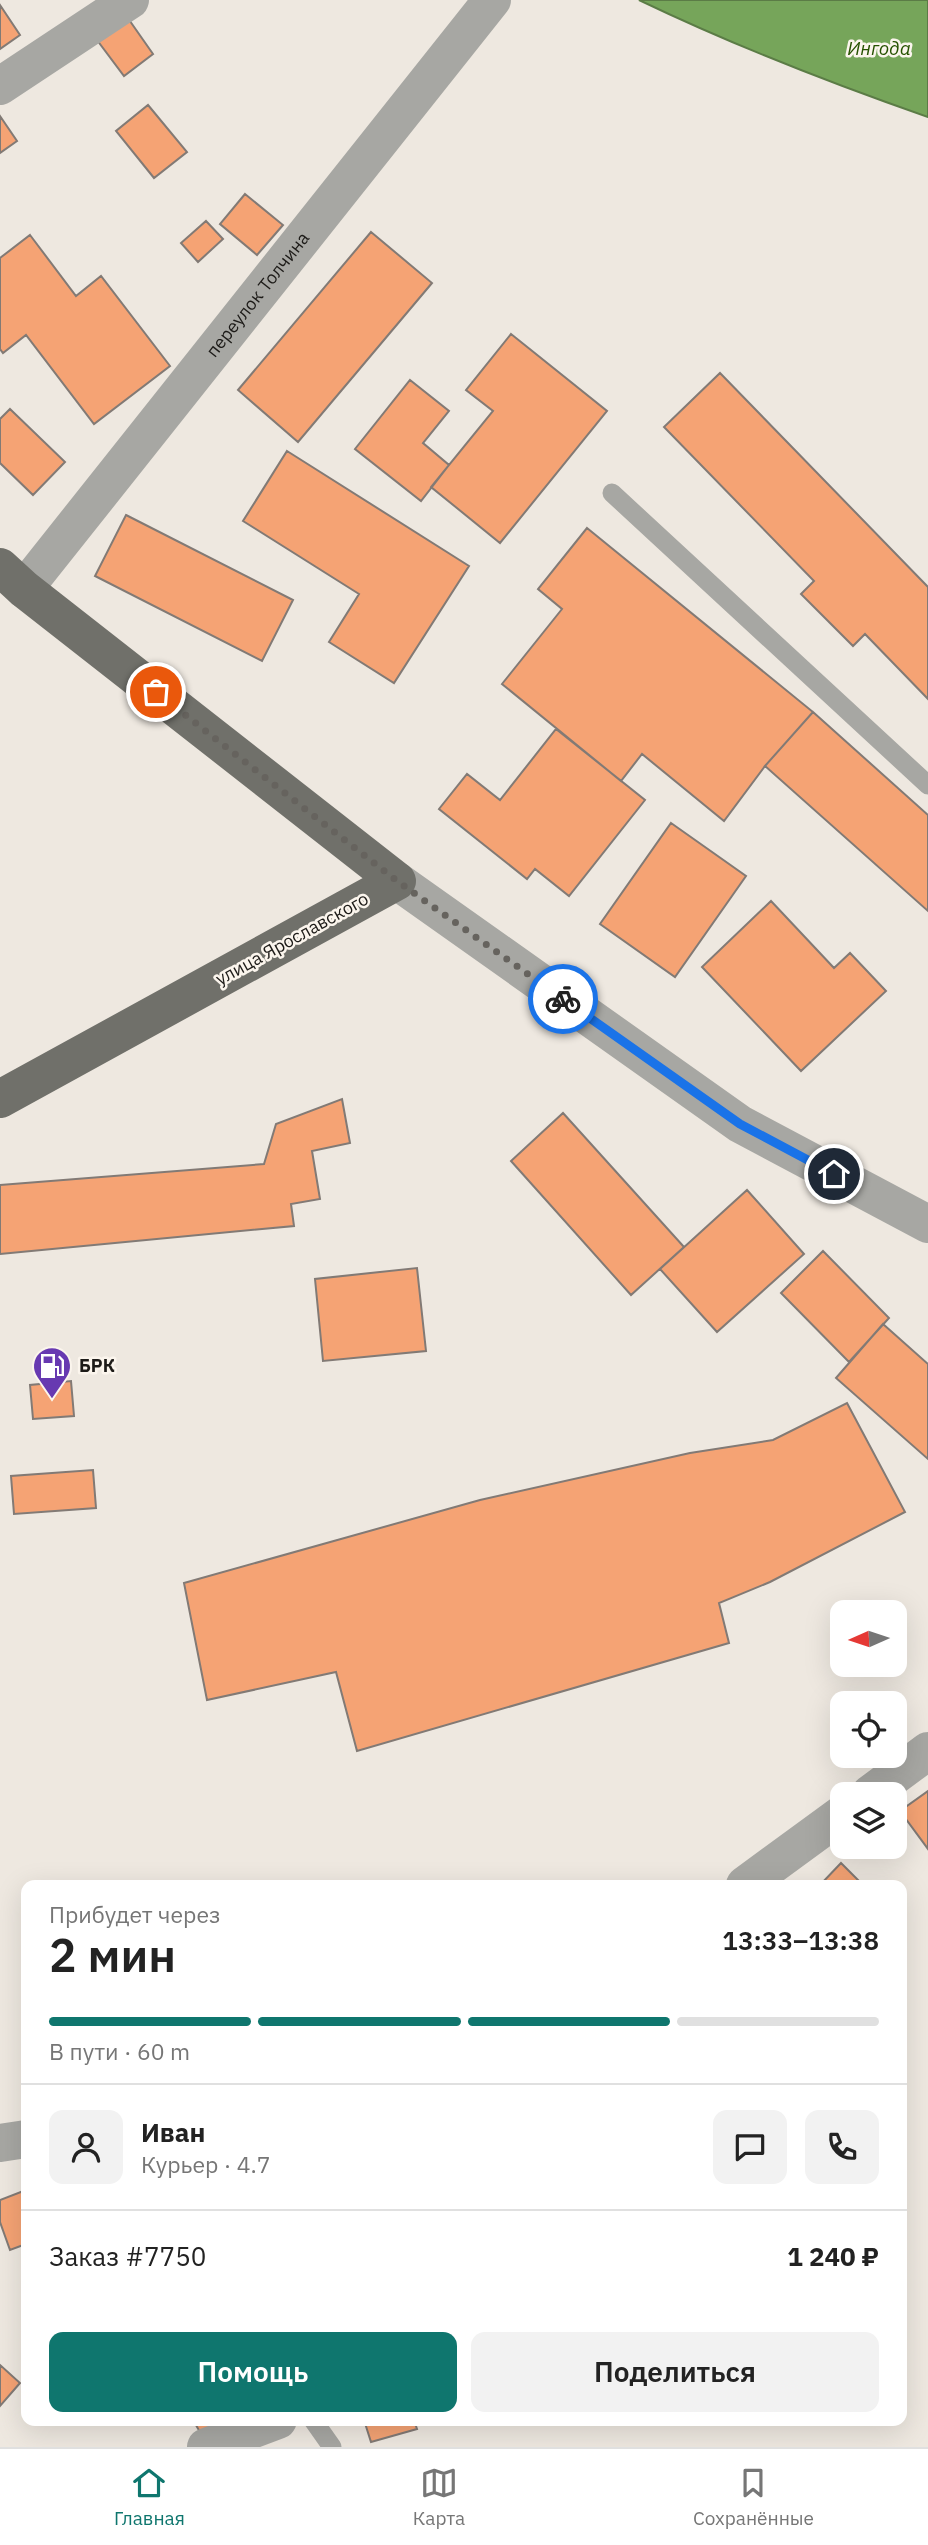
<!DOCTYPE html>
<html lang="ru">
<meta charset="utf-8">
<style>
:root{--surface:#fff;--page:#f2f2f2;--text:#222;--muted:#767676;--line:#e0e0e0;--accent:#0f766e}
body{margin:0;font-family:"IBM Plex Sans",sans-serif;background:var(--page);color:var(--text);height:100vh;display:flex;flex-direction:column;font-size:26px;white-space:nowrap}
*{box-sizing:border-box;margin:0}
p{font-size:23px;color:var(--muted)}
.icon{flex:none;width:38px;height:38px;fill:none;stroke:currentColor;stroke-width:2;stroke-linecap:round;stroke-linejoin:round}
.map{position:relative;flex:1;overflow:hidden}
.side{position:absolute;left:21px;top:1880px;width:886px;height:546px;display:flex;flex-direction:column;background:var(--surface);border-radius:14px;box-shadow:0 7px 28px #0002}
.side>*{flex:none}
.needle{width:46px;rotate:267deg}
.tools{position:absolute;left:830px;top:1600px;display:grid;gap:14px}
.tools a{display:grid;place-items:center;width:77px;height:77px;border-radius:14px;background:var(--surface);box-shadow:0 7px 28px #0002;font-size:35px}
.pin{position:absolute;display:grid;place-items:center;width:60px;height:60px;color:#fff;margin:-30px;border:4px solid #fff;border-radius:50%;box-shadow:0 2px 7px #0007}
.courier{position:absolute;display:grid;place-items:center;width:70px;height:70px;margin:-35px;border:5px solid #1a73e8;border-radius:50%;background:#fff;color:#222;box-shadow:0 2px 9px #0007}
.overview em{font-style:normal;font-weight:600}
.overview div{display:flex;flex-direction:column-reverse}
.overview{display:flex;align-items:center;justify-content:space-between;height:119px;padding:0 28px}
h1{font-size:46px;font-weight:600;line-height:52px}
.bar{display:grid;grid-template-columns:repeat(4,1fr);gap:10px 7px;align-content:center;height:84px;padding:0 28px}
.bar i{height:9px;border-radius:5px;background:var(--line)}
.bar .selected{background:var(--accent)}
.bar p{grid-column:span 4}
.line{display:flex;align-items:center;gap:18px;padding:0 28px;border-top:2px solid var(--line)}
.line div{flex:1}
.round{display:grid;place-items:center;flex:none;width:74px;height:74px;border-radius:14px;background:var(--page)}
.primary-button{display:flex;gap:14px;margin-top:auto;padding:14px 28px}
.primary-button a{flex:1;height:80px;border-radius:14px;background:var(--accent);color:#fff;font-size:28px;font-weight:600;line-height:80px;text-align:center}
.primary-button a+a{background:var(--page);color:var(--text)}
.tabs{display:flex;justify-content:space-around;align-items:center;height:98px;border-top:2px solid var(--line);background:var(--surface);font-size:19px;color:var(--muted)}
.tabs a{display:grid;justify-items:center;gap:4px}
.tabs .selected{color:var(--accent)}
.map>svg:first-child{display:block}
.water{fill:#76a55a;stroke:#5b7c46;stroke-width:2}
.building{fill:#f5a374;stroke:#827a75;stroke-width:2}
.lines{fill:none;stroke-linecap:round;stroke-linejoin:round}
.lane{stroke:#a7a7a3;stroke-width:19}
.street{stroke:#a7a7a3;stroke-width:38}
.primary{stroke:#70706a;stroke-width:38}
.done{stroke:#66635e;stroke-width:7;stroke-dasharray:0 12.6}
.route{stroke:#1a73e8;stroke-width:9}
.labels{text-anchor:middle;stroke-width:5;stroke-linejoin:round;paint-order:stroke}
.street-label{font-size:18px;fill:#1d1b18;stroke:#fbf5ed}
.poi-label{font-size:18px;font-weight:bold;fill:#1d1b18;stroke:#fbf5ed;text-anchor:start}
.water-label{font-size:19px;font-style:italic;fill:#265200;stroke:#fbf5ed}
</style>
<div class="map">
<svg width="928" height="2447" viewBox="0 0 928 2447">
<rect width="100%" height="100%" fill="#eee8e0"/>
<path class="water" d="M639,0h289v117c-98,-34 -195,-72 -289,-117z"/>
<path class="building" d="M0,5l20,30 -20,14z
M125,14l28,40 -29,22 -30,-40z
M148,105l39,47 -33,26 -38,-47z
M0,116l17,25 -17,12z
M245,194l38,31 -26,30 -37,-31z
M206,221l17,18 -25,23 -17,-19z
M371,232l61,51 -134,159 -60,-52z
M30,235l46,61 25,-20 69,90 -76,58 -68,-89 -23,18 -3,-4v-91z
M511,334l96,77 -107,132 -69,-56 62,-76 -27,-21z
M720,373l208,214v112l-63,-65 -12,12 -52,-52 13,-13 -150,-154z
M410,380l39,31 -26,32 26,22 -28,36 -66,-52z
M10,409l55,53 -32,33 -33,-32v-44z
M287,451l182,115 -75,117 -65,-41 30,-48 -116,-73z
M126,515l167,85 -31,61 -167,-85z
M587,528l226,184 -48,54 -41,55 -82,-67 -21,27 -119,-97 60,-75 -24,-20z
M813,712l115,103v96l-163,-145z
M556,729l89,71 -76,96 -34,-27 -8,10 -88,-70 28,-35 33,26z
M671,823l75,53 -71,101 -75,-53z
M771,901l63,67 16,-15 36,38 -85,80 -99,-104z
M342,1099l8,44 -38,8 8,48 -29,5 3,22 -294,28v-69l264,-21 12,-40z
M563,1113l121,134 -53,48 -120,-134z
M747,1190l57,64 -87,78 -57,-63z
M823,1251l66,67 -40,44 -68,-69z
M417,1268l9,83 -103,10 -8,-82z
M883,1324l45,40v95l-92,-81z
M71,1381l3,35 -41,3 -3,-34z
M847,1403l58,109 -135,70 -51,21 10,40 -372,108 -21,-79 -129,28 -23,-117 296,-83 210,-47 83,-13z
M93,1470l3,38 -82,6 -3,-38z
M928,1791v58l-28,-38z
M841,1863l22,22h-43z
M26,2190v54l-16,6 -10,-28v-22z
M0,2365l20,18 -20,23z
M193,2420h44l-33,19z
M364,2420h50l3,9 -46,13z"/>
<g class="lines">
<path class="lane" d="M612,493l316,292
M313,2420l19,27"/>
<g class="street">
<path d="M0,86l130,-86"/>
<path id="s1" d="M24,589l468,-589"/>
<path d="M397,881l343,243 188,100"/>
<path d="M870,1794l58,-43"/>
<path d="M745,1885l97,-71"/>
<path d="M0,2143l26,-4"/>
<path d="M206,2447l72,-27"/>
</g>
<path class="primary" d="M0,567l24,22 373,292 -397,218"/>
</g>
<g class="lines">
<path class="done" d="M156,692l241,189 166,118"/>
<path class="route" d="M563,999l177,125 94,50"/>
</g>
<defs>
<symbol id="fuel-pin" viewBox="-11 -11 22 30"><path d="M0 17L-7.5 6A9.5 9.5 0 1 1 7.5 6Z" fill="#6739b1" stroke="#fbf5ed"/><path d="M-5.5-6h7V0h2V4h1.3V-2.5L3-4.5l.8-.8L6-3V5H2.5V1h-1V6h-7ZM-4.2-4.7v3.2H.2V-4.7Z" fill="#fff"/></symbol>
</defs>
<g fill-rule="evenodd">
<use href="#fuel-pin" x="30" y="1344" width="44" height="60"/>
</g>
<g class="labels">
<g class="street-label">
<text dy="6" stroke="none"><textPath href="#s1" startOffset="376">переулок Толчина</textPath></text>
<text transform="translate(292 939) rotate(-29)" y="6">улица Ярославского</text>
</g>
<g class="poi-label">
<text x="79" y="1372">БРК</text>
</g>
<g class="water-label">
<text x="879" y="55">Ингода</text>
</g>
</g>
</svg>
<div class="tools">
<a><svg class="needle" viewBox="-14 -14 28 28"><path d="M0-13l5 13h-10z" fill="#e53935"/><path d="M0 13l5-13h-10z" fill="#767676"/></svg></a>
<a><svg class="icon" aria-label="locate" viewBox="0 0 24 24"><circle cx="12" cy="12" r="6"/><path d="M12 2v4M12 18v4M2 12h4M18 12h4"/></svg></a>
<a><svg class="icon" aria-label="layers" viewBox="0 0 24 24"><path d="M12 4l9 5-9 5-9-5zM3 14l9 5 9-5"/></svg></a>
</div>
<div class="pin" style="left:156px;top:692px;background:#ea580c"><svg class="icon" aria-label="bag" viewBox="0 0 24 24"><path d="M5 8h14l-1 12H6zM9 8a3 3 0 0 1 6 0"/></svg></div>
<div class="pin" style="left:834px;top:1174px;background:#1f2937"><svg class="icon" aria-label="home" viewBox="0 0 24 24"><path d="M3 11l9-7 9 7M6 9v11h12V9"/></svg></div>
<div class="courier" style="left:563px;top:999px"><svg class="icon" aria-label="bike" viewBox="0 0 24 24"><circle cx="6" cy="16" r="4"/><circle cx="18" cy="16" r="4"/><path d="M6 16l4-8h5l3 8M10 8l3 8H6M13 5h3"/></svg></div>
<section class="side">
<div class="overview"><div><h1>2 мин</h1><p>Прибудет через</p></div><em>13:33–13:38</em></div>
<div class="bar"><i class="selected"></i><i class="selected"></i><i class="selected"></i><i></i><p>В пути · 60 m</p></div>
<div class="line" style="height:126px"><a class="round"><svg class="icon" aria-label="person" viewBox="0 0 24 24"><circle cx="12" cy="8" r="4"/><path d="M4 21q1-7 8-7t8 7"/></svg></a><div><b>Иван</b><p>Курьер · 4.7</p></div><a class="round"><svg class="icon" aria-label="chat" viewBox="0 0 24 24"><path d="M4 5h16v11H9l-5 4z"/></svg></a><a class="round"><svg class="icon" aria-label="phone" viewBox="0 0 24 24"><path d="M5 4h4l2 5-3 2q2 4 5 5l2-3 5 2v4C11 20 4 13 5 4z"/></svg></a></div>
<div class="line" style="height:91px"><div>Заказ #7750</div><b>1 240 ₽</b></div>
<div class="primary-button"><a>Помощь</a><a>Поделиться</a></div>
</section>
</div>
<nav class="tabs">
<a class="selected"><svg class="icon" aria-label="home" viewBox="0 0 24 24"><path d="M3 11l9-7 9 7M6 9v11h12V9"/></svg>Главная</a>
<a><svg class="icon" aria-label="map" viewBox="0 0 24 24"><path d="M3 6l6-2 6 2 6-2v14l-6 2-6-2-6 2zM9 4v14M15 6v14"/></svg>Карта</a>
<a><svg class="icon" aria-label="saved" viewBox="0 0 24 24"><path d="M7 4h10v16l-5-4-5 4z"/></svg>Сохранённые</a>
</nav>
